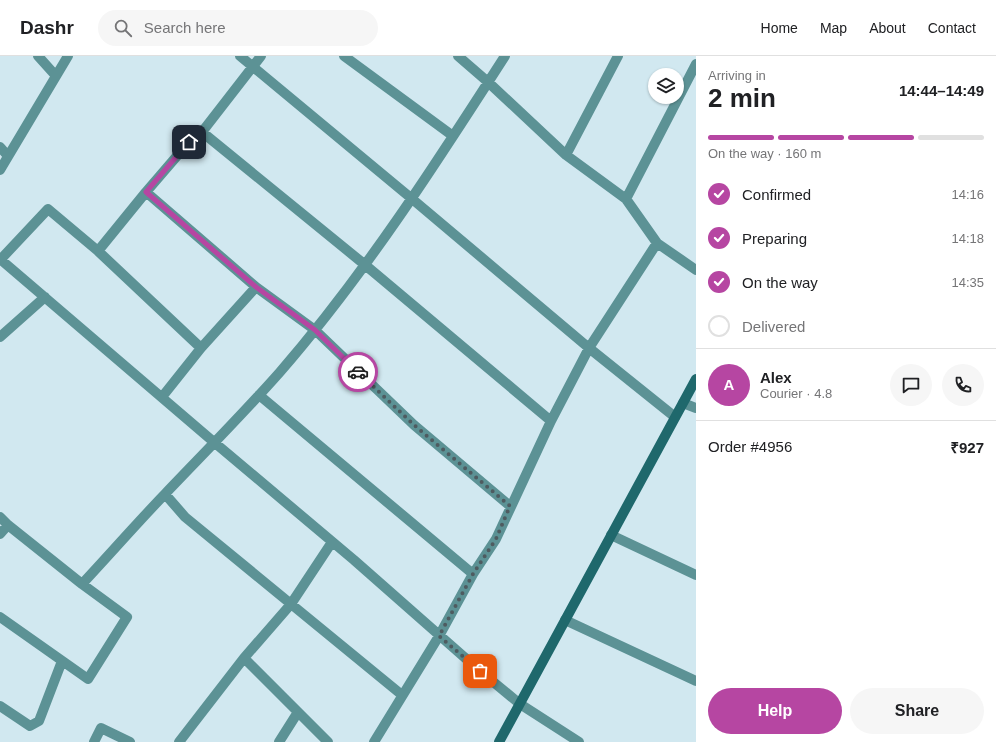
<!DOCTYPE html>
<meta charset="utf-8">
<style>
:root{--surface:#fff;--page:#f6f6f6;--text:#202124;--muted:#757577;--line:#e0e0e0;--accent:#b646a2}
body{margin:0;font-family:Arial,sans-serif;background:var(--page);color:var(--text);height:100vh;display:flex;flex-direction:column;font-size:15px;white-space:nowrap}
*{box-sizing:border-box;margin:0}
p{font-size:13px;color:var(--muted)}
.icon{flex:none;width:22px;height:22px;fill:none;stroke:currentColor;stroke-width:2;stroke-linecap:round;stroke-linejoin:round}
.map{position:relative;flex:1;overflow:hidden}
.drawer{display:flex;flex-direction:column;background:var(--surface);width:300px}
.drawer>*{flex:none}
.tools{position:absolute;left:648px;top:12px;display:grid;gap:8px}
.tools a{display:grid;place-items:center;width:36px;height:36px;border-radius:50%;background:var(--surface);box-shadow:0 1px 3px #0004;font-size:20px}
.pin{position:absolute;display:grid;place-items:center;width:34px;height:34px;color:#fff;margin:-17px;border-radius:8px;box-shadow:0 2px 6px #0006}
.courier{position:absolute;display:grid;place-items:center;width:40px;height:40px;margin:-20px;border:3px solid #b646a2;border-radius:50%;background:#fff;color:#222;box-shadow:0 1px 5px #0007}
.overview em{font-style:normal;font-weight:700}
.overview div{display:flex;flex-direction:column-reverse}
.overview{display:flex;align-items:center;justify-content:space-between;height:68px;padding:0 12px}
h1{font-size:26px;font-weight:700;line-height:30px}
.bar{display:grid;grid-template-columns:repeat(4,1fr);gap:6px 4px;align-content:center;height:48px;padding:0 12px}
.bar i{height:5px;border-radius:3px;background:var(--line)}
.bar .active{background:var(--accent)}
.bar p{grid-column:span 4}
.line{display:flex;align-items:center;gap:10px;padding:0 12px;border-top:1px solid var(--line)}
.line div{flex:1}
.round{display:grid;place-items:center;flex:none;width:42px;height:42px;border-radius:21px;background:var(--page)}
ol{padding:0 12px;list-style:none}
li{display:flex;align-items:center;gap:12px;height:44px}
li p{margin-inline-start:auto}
li .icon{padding:4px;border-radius:50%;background:var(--accent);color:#fff;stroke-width:4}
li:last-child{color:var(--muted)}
li i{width:22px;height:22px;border:2px solid var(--line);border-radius:50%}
.action{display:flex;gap:8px;margin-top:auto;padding:8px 12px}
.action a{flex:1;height:46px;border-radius:24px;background:var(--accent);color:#fff;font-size:16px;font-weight:700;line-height:46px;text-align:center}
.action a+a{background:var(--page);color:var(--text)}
header{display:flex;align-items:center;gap:24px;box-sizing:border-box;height:56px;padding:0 20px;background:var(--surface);border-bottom:1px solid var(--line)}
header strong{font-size:19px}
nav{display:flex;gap:22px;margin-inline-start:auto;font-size:14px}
.search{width:280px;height:36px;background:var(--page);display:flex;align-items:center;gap:10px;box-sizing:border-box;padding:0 14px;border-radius:22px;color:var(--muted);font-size:15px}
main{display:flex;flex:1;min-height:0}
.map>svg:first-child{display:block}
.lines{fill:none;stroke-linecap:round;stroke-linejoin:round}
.street{stroke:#5c9295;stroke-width:10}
.secondary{stroke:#1f686c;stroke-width:10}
.done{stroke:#4e5b60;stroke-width:4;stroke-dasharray:0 7.2}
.route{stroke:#b646a2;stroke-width:5}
</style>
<header>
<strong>Dashr</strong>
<div class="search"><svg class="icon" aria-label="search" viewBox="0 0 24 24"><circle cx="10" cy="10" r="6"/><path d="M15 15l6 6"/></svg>Search here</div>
<nav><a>Home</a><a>Map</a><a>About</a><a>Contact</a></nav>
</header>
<main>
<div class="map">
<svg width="696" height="686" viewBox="0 0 696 686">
<rect width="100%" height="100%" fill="#d1e8f0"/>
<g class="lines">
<path class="street" d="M38,0l18,20
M240,0l171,142 178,150 86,69
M344,0l109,80
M458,0l30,26 78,73 60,44 31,44 39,27
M202,76l162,132 187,157
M0,91l8,9
M566,99l52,-99
M0,114l68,-114
M146,136l110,95 59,43 99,95 96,81
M626,143l70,-135
M98,195l48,-59 43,-50 13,-10 59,-76
M0,203l215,184 139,117 126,111 40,33 59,38
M1,203l47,-50 50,42 103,97
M0,281l45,-40
M259,339l214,179
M162,341l39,-49 55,-61
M683,347l13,5
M165,438l20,23 106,87 41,-62
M0,461l8,8 74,59c28,-30 55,-61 83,-90 39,-41 78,-80 115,-122 85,-98 155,-207 225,-316
M0,478l8,-9
M611,479l85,40
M0,561l88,62 39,-62 -45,-33
M565,564l131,61
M244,602l47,-54 111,91
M0,650l30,20 9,-5 23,-60
M94,686l7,-14 29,14
M179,686l65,-84 84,84
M279,686l19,-30
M374,686l65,-106 34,-62 23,-35 55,-118 38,-73 68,-105"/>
<path class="secondary" d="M499,686l197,-363"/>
</g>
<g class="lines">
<path class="done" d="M358,316l56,53 96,81 -14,33 -23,35 -34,62 41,35"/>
<path class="route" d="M189,86l-43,50 110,95 59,43 43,42"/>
</g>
</svg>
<div class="tools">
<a><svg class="icon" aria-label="layers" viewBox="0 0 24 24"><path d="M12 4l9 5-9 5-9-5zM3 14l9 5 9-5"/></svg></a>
</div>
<div class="pin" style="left:480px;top:615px;background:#ea580c"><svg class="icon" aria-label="bag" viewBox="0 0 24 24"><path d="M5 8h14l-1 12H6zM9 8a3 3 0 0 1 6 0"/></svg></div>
<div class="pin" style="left:189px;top:86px;background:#1f2937"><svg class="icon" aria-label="home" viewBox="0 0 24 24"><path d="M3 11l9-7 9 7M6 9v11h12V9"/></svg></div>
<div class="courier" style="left:358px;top:316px"><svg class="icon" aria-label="car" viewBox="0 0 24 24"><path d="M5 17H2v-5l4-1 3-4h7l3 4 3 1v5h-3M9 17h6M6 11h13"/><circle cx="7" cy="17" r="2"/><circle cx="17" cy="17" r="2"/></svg></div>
</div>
<section class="drawer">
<div class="overview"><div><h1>2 min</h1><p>Arriving in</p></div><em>14:44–14:49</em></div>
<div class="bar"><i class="active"></i><i class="active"></i><i class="active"></i><i></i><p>On the way · 160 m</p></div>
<ol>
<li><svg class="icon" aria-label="check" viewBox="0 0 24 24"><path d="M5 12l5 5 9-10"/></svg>Confirmed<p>14:16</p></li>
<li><svg class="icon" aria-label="check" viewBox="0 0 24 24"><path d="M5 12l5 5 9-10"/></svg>Preparing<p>14:18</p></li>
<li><svg class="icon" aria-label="check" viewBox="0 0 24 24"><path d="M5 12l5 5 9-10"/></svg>On the way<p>14:35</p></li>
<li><i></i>Delivered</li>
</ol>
<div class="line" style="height:72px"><b class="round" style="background:var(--accent);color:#fff">A</b><div><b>Alex</b><p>Courier · 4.8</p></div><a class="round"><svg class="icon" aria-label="chat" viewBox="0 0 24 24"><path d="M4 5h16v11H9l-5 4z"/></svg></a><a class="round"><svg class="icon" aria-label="phone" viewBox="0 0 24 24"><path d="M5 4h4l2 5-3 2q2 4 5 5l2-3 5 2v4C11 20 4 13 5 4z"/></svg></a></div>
<div class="line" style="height:52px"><div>Order #4956</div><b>₹927</b></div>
<div class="action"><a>Help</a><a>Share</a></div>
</section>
</main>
